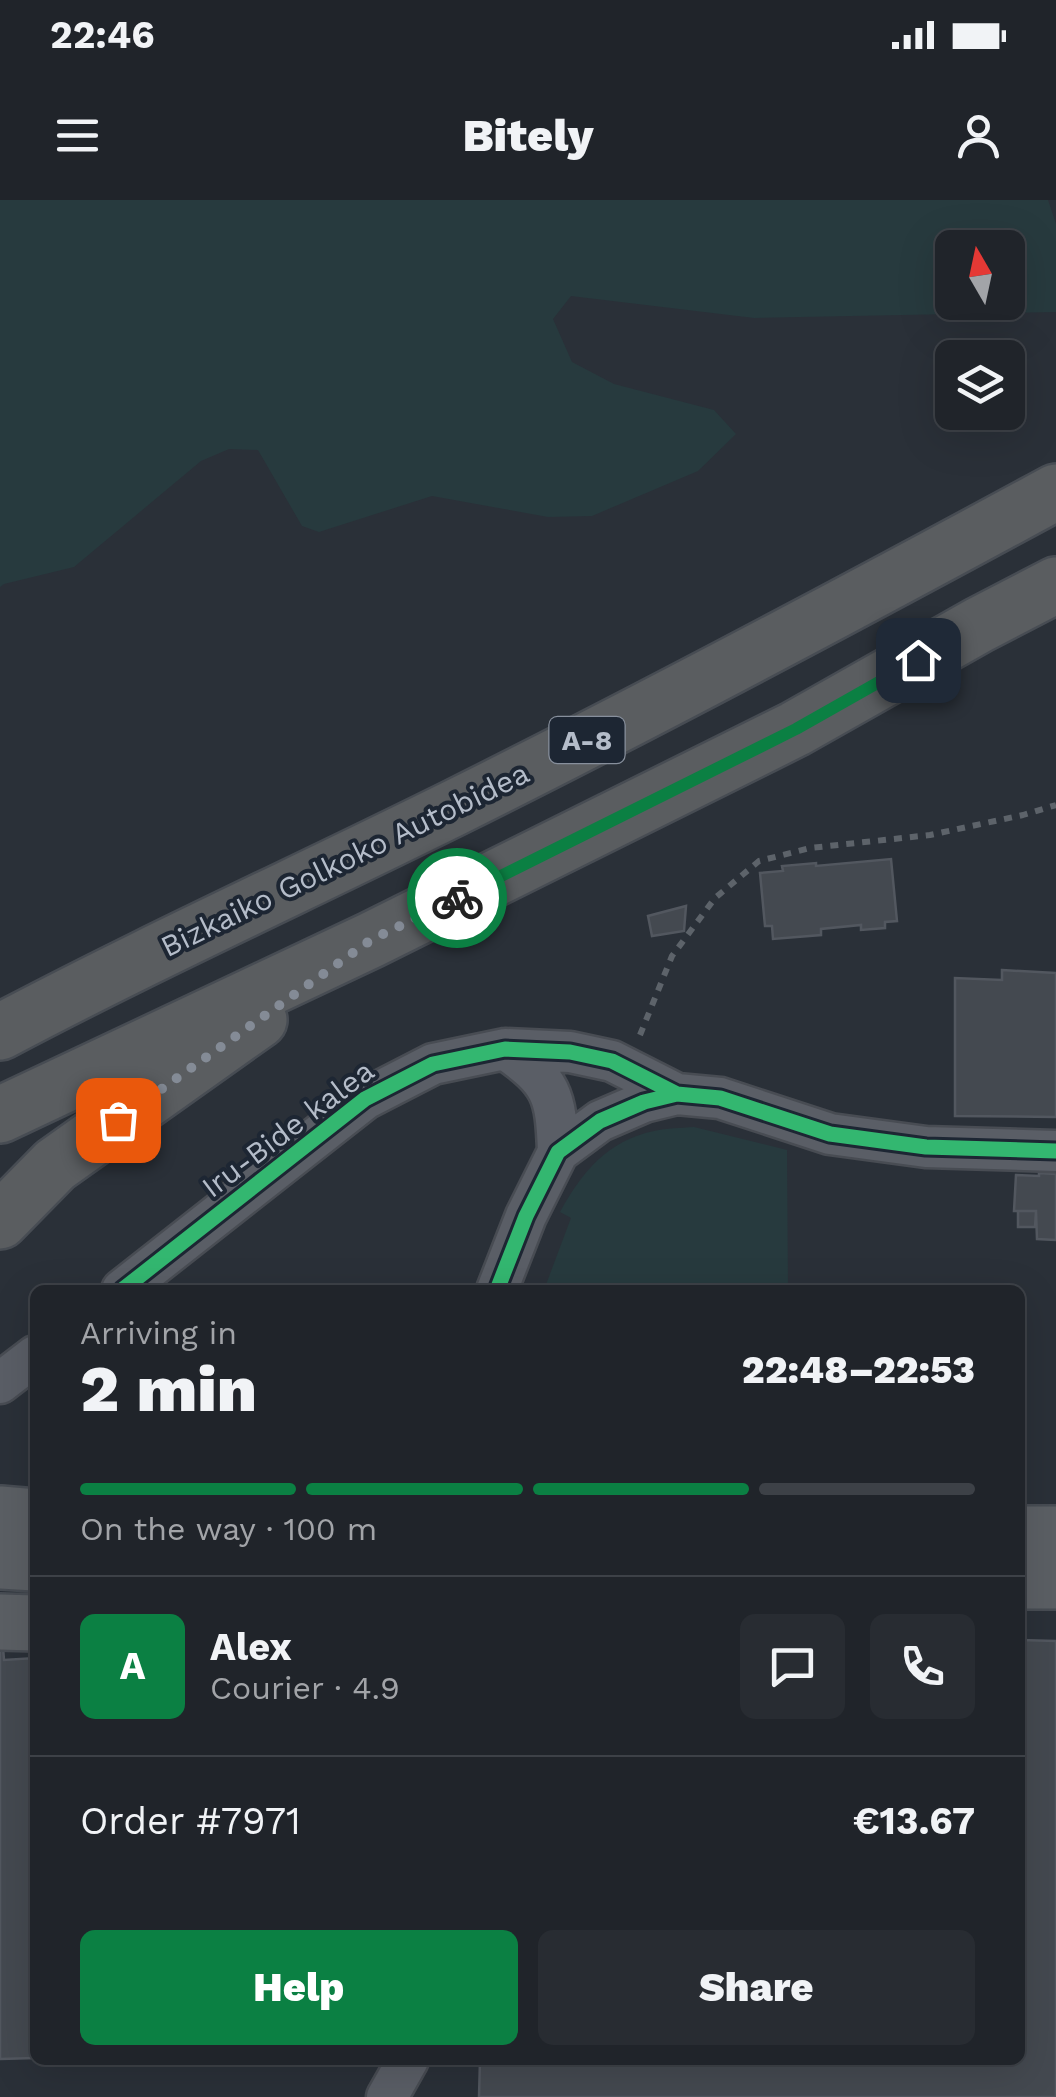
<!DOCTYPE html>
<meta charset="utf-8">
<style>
:root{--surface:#20242a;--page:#282c32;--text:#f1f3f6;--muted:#a2a4a8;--line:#3d4147;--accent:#0b8043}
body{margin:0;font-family:"Work Sans",sans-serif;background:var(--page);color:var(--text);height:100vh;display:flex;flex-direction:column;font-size:38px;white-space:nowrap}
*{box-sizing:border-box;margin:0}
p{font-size:32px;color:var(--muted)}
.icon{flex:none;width:55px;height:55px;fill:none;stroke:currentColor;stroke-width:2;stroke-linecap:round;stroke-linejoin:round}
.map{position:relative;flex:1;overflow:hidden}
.details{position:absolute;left:30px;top:1085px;width:995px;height:780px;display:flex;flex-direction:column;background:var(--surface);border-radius:15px;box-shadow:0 10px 40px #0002,0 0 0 2px var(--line)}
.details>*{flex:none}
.needle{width:65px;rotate:351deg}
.fabs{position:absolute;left:935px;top:30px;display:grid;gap:20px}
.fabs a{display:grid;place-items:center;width:90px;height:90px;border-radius:15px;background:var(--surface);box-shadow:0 10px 40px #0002,0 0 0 2px var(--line);font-size:50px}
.pin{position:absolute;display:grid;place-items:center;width:85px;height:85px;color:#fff;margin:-42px;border-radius:20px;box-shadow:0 5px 15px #0006}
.courier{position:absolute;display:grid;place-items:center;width:100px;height:100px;margin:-50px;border:8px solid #0b8043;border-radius:50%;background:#fff;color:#222;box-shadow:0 2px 12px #0007}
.overview em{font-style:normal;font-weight:800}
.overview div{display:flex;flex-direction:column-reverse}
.overview{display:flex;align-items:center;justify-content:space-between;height:170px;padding:0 50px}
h1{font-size:65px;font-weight:800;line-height:75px}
.bar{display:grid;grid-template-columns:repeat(4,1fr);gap:15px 10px;align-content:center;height:120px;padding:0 50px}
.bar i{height:12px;border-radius:8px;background:var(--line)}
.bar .active{background:var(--accent)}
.bar p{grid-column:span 4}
.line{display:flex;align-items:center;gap:25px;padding:0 50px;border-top:2px solid var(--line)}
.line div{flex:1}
.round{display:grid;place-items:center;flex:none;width:105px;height:105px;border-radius:15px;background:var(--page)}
.action{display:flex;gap:20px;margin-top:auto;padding:20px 50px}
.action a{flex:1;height:115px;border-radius:15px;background:var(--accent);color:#fff;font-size:40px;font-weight:800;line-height:115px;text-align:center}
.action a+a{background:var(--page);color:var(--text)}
.status{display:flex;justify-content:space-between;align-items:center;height:70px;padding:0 50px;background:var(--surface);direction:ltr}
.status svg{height:28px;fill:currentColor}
header{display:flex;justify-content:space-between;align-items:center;height:130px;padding:0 50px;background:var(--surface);font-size:45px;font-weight:800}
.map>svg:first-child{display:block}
.green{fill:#273a3e;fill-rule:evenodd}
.building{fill:#444950;stroke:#52575f;stroke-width:2.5}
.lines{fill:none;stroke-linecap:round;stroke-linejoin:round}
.minor-casing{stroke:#484c53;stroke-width:45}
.trunk-casing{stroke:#474c53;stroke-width:60}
.motorway-casing{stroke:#474c53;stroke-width:60}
.path{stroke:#5d636a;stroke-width:6;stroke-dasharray:8 8;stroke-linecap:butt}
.minor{stroke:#5a5e66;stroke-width:40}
.trunk{stroke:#5b5f64;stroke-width:55}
.motorway{stroke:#5a5d60;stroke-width:55}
.cycleway-casing{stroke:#1d2633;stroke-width:21}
.cycleway{stroke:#33b770;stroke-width:15}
.done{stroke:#848b96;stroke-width:10;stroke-dasharray:0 18}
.route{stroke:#0b8043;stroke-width:12}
.labels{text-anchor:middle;stroke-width:8;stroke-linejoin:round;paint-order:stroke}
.shield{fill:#1d2633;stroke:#878f9c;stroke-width:2.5}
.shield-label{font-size:28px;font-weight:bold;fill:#b4bcc9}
.street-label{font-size:30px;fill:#b4bcc9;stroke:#1d2633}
</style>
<div class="status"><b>22:46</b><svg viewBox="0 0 49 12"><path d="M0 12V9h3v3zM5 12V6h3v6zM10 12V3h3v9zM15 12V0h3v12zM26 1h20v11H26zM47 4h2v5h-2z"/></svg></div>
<header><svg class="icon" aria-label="menu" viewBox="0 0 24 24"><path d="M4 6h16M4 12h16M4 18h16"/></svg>Bitely<svg class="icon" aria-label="person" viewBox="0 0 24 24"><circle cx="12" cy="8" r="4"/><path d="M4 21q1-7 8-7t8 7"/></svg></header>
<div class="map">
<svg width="1056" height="1897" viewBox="0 0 1056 1897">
<rect width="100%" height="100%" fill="#2a3038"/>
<path class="green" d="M0,0h1048l8,24v88l-302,6 -183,-22 -18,23 19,43 42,22 100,26 22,24 -38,37 -106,45 -44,1 -116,-21 -113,36 -17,-6 -44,-76 -29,-1 -28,12 -127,106 -70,17 -4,3zM952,48h56v54h-56z
M694,927l93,23 1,140h-244l27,-72 -11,-6c22,-40 47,-71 94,-81 13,-3 27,-3 40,-4z"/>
<path class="building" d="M891,659l6,62 -12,1v6l-24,2v-5l-40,4v6l-48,4 -1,-13h-7l-5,-53 23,-2 -1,-5 34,-3v3z
M686,706l-2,25 -32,5 -4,-20z
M1002,770l54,3v144l-101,-1v-138l47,2z
M1039,973l17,1v66l-19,-1 -1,-28h-22l2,-36 23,1z
M1018,1011h18l-1,16h-17z
M1020,1440l36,1v456h-577l1,-37h540z
M0,1447h3l1,13 31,-2v400l-35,1z"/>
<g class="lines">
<defs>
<path id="minor" d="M505,849c47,33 51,45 53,103
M122,1090l243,-191 68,-35 72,-15 65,3 42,9 65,33
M497,1090l29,-74 32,-64 42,-31 44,-19 33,-8 43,4 110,36 96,13 130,4
M0,1183l35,-27
M387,1897l21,-37"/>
<path id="trunk" d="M0,1314l35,3
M1020,1334h36
M0,1361l35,2
M1020,1381h36
M0,1422l35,1"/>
<path id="motorway" d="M0,832c149,-79 303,-149 454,-224 203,-101 403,-208 602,-316
M0,915l371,-175 424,-211 184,-104 77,-40
M0,1021l55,-56 204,-145"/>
</defs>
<use href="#minor" class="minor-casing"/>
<use href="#trunk" class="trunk-casing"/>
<use href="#motorway" class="motorway-casing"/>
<path class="path" d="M640,835l32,-79 43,-58 44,-37 51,-13 120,-13 93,-20 33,-10"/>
<use href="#minor" class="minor"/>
<use href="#trunk" class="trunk"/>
<use href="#motorway" class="motorway"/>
<defs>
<path id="cycleway" d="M122,1090l243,-191 68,-35 72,-15 65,3 42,9 65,33
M497,1090l29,-74 32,-64 42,-31 44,-19 33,-8 43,4 110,36 96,13 130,4"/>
</defs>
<use href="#cycleway" class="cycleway-casing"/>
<use href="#cycleway" class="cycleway"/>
</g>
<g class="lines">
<path class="done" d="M118,920l253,-180 86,-42"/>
<path class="route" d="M457,698l339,-169 122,-69"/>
</g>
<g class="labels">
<rect class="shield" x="549.5" y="517" width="75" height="46" rx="8"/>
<g class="shield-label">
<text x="587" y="550">A-8</text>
</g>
<g class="street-label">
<text transform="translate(345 660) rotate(-26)" y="10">Bizkaiko Golkoko Autobidea</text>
<text transform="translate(288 929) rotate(-37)" y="10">Iru-Bide kalea</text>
</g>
</g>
</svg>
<div class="fabs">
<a><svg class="needle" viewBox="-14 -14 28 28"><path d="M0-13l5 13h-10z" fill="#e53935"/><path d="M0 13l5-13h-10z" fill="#a2a4a8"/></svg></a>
<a><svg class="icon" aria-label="layers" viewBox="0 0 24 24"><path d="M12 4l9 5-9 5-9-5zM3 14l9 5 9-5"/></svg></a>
</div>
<div class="pin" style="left:118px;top:920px;background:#ea580c"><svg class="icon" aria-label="bag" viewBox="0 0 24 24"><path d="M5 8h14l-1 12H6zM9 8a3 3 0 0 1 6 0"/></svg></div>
<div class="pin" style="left:918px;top:460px;background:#1f2937"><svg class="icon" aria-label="home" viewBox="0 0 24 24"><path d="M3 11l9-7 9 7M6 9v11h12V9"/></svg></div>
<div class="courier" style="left:457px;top:698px"><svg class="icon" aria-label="bike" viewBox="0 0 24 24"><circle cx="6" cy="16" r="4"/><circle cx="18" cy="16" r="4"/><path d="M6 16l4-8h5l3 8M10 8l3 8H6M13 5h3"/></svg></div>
<section class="details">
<div class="overview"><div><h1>2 min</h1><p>Arriving in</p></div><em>22:48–22:53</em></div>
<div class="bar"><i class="active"></i><i class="active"></i><i class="active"></i><i></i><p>On the way · 100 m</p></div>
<div class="line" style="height:180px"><b class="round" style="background:var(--accent);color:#fff">A</b><div><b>Alex</b><p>Courier · 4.9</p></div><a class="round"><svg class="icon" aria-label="chat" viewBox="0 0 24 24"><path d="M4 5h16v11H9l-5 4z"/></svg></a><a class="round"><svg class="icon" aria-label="phone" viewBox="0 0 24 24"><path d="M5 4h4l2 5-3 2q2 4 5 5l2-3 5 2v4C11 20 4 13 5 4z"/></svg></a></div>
<div class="line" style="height:130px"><div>Order #7971</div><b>€13.67</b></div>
<div class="action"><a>Help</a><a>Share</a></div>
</section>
</div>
